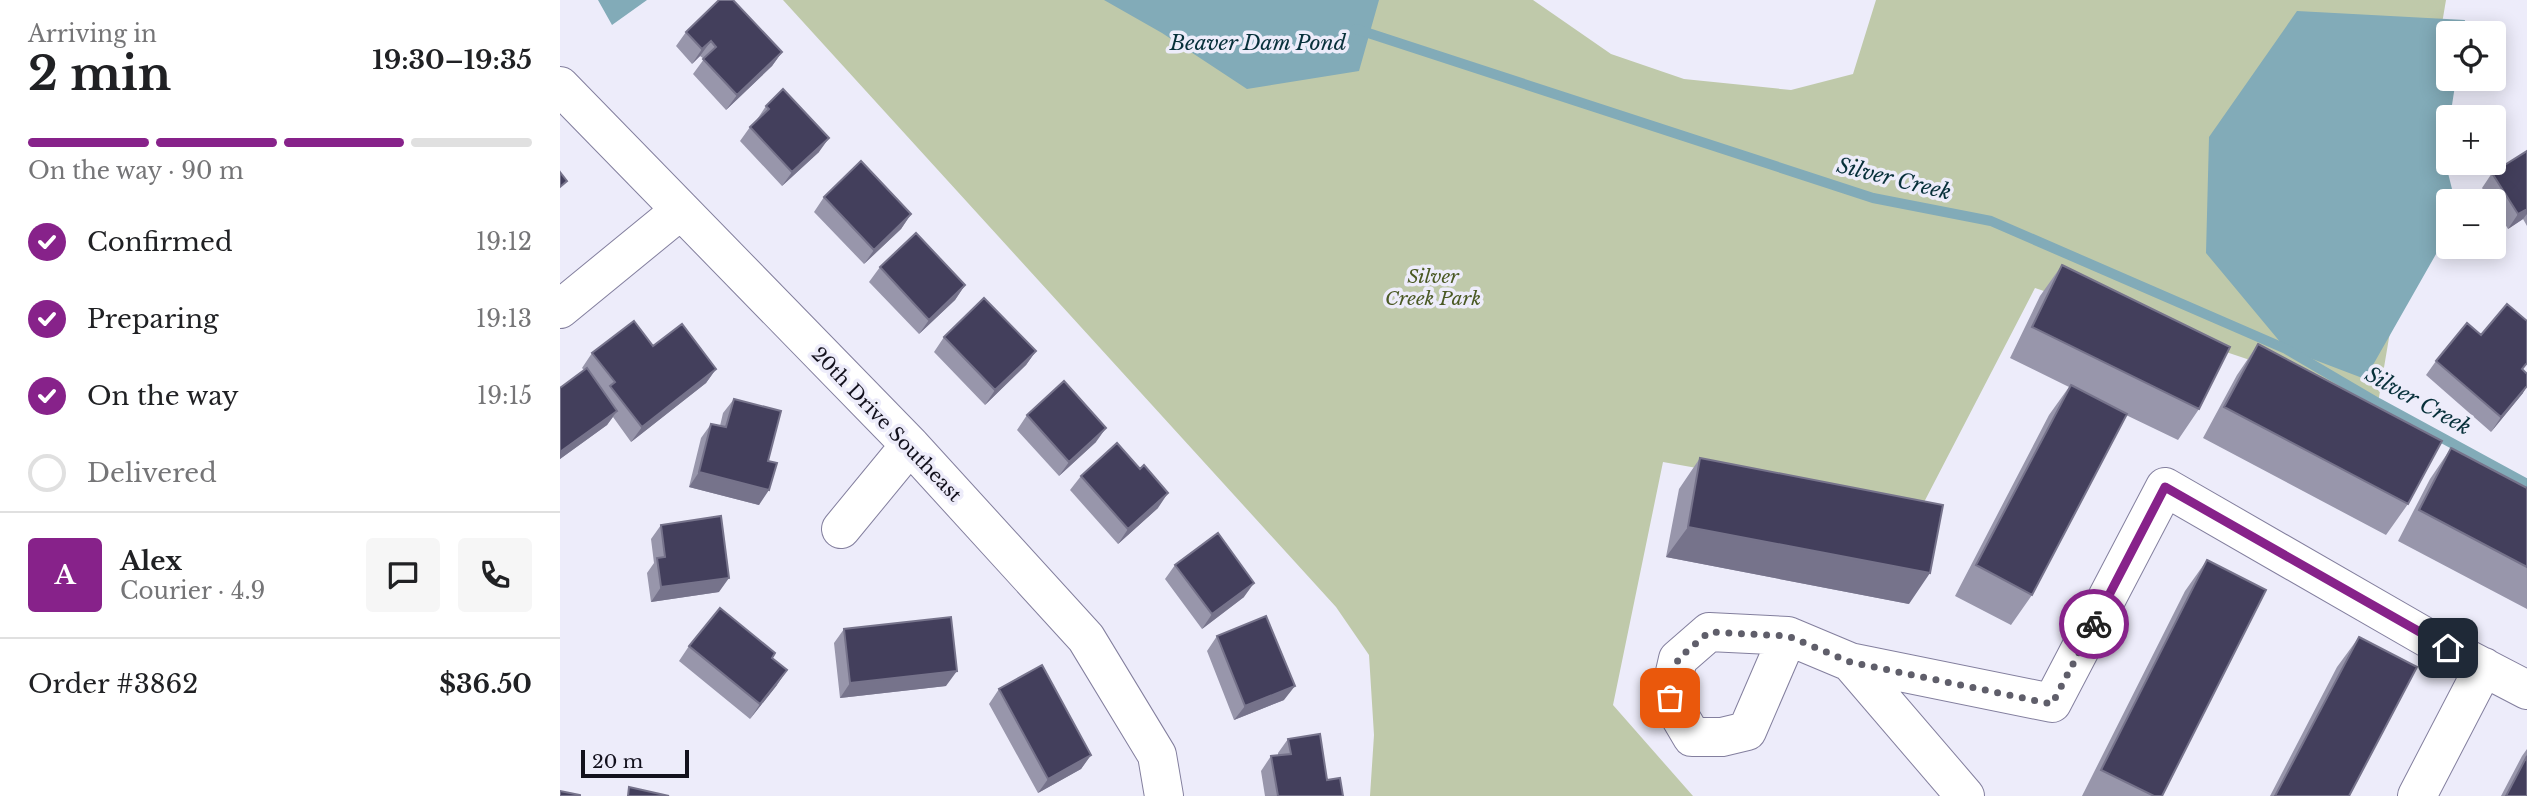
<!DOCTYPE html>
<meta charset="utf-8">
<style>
:root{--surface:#fff;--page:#f6f6f6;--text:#202124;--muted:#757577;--line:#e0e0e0;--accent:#87228a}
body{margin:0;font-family:"Libre Baskerville",serif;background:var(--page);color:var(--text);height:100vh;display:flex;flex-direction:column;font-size:26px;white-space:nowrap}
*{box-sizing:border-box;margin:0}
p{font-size:23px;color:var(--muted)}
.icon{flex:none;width:38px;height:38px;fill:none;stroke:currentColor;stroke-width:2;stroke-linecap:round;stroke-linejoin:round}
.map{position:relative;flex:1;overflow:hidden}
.sheet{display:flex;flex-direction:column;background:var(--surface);width:560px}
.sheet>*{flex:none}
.tools{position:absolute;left:1876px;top:21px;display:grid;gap:14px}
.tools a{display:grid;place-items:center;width:70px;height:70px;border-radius:7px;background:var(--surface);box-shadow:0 4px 18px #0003;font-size:35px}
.scale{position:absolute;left:21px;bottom:18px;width:108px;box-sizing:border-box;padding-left:7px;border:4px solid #13111d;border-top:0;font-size:19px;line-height:24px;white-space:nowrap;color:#13111d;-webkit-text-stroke:5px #edecfa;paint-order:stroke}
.pin{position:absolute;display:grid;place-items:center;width:60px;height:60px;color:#fff;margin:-30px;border-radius:14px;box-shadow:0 4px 10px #0006}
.courier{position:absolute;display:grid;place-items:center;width:70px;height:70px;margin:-35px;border:5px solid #87228a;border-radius:50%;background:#fff;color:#222;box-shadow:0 2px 9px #0007}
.head em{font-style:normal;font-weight:700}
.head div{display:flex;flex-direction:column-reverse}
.head{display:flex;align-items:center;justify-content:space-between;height:119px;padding:0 28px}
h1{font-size:46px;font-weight:700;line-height:52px}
.bar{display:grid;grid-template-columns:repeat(4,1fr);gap:10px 7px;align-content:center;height:84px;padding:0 28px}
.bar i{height:9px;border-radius:5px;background:var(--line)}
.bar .on{background:var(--accent)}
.bar p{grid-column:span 4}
.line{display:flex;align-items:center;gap:18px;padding:0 28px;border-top:2px solid var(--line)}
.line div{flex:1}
.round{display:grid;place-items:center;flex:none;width:74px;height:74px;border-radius:7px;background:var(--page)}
ol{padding:0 28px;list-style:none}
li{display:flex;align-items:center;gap:21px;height:77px}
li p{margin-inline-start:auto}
li .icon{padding:7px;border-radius:50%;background:var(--accent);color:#fff;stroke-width:4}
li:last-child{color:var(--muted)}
li i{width:38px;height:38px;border:4px solid var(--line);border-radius:50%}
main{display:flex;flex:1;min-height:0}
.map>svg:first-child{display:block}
.green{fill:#bfc9aa}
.water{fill:#82abb8}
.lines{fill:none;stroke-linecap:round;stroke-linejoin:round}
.stream{stroke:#82abb8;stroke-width:10}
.minor-casing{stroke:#837f9e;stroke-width:40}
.minor{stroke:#fff;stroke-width:38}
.wall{fill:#9896ab}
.shaded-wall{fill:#76738b}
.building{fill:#433f5c;stroke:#76738b;stroke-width:2}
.done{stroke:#5f5e6a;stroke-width:7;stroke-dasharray:0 12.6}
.route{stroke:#87228a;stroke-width:9}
.labels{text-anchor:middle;stroke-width:7;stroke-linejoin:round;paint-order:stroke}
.park-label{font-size:19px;font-style:italic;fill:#4a5924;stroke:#edecfa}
.street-label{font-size:19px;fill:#13111d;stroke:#edecfa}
.water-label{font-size:21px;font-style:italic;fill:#07303a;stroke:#edecfa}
</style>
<main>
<section class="sheet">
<div class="head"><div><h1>2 min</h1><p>Arriving in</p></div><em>19:30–19:35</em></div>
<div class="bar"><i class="on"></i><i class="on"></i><i class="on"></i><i></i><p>On the way · 90 m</p></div>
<ol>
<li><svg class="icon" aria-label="check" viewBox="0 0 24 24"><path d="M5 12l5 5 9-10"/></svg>Confirmed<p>19:12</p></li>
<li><svg class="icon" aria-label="check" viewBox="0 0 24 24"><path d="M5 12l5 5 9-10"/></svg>Preparing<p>19:13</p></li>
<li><svg class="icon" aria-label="check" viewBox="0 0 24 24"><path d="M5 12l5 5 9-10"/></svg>On the way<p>19:15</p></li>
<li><i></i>Delivered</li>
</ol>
<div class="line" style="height:126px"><b class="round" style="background:var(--accent);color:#fff">A</b><div><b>Alex</b><p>Courier · 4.9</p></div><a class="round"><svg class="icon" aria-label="chat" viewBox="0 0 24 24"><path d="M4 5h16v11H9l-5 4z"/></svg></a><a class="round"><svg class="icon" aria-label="phone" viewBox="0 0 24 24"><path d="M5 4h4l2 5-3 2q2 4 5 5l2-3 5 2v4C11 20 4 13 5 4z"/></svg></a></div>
<div class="line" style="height:91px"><div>Order #3862</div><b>$36.50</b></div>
</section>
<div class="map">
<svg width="1967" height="796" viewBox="0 0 1967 796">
<rect width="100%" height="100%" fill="#edecfa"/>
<path class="green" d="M223,0h750l78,54 73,25 107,11 62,-16 23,-74h570l-68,403 -343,-115 -114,220 -258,-46 -50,243 80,91h-323l4,-61 -5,-80 -33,-48z"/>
<path class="water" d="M38,0h49l-35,25z
M544,0h275l-20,71 -112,18 -85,-56z
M1737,11l168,9 -2,13h-15v46h8l-12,78 11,44h-7v32l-83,146 -79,-30 -80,-96 3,-116z"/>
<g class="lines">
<path class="stream" d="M796,29l517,169 118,23 295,128 92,54 149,81"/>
<defs>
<path id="minor" d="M0,86l350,359 176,193 71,117 7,41
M0,309l121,-99
M281,529l69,-84
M1228,636l-41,95 -25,6h-30l-23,-39 9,-39 31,-27 79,4 62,26 202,41 113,-216 264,152 98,51
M1290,662l115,134
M1857,796l67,-129"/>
</defs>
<use href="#minor" class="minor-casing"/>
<use href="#minor" class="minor"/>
</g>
<path class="wall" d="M126,32l96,20 -10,14 -46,44 -33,-36 11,-15 -4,-3 -8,8 -16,-18z
M206,106l53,46 -37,34 -42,-45 10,-14 6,-6z
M1967,151v75l-4,-7 -15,10 -14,-23v-5h-3l-9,-13 10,-15z
M264,197l87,17 -10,15 -37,35 -50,-52z
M1502,265l137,144 -21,31 -52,-25 -94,180 -21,30 -56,-29 94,-181 20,-28 -59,-29 30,-62z
M320,267l85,18 -10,15 -36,34 -50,-52z
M384,337l92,14 -10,14 -41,40 -51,-53z
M1698,344l150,160 -22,31 -183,-97 34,-63z
M93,346l63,23 -10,14 -75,59 -18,-25 -6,8 -47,34v-71l24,-18 -2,-2 10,-15z
M1876,361l87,9v23l-32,39 -65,-57z
M174,399l34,62 -9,44 -70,-18 12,-49 10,-14 9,2 3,-13z
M467,415l69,27 -37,34 -42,-46z
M1891,448l76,40v121l-129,-68 32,-62z
M1140,458l209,146 -243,-47 13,-68z
M521,476l77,32 -40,36 -48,-54z
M101,525l58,67 -68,10 -4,-29 7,-10 -3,-24z
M1647,560l-45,236h-80l103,-205z
M615,565l69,32 -42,32 -37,-50z
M284,629l102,57 -106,12 -6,-55z
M657,636l67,64 -50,20 -27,-69z
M1799,637l-10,159h-79l67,-129z
M129,646l83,12 5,27 -27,34 -71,-58z
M439,689l92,66 -10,14 -43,24 -49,-89z
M728,739l39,41 16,16h-78l-4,-25 10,-15 7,-1v-2z
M1967,749v47h-26l21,-40z"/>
<path class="shaded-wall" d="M151,41l-11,15 -8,8 10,-15z
M222,52l-10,14 -46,44 11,-15z
M269,138l-10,14 -37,34 10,-14z
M1967,209v5l-4,5 -15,10 10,-15z
M351,214l-10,15 -37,35 10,-14z
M405,285l-10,15 -36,34 10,-14z
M476,351l-10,14 -41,40 10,-15z
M156,369l-10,14 -75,59 11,-15z
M1967,386l-4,7 -32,39 10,-15z
M57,411l-10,14 -47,34v-7z
M546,428l-10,14 -37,34 10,-14z
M139,472l70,18 -10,15 -70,-18z
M608,493l-10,15 -40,36 10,-15z
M1128,527l242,46 -21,31 -243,-47z
M169,578l-10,14 -68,10 10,-15z
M694,583l-10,14 -42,32 10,-15z
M227,670l-10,15 -27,34 10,-15z
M397,671l-11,15 -106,12 10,-15z
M735,686l-11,14 -50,20 11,-14z
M531,755l-10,14 -43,24 10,-14z"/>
<path class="building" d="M159,0h14l49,52 -45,43 -34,-36 13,-12 -5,-6 -9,8 -16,-17z
M223,89l46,49 -37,34 -42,-45 19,-18 -3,-3z
M1967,151v58l-9,5 -26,-41z
M301,161l50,53 -37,36 -50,-53z
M0,172l7,9 -7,6z
M356,233l49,52 -36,35 -49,-53z
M1502,265l168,82 -31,62 -167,-82z
M424,298l52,53 -41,39 -51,-53z
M1947,304l20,17v42l-5,6 5,5v12l-26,31 -65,-56 31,-38 14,12z
M74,321l19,25 29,-22 34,45 -74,58 -32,-41 5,-4 -23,-29z
M1698,344l184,97 -34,63 -184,-97z
M27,368l30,43 -57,41v-64z
M504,381l42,47 -37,34 -42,-47z
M1511,385l56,29 -95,181 -56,-30z
M174,399l47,12 -13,50 9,2 -8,27 -70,-18 12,-48 15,3z
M557,443l23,26 4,-4 24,28 -40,36 -47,-53z
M1891,448l76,40v79l-108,-57z
M1140,458l243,47 -13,68 -242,-46z
M161,516l8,62 -68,9 -4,-29 8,-1 -4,-32z
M658,533l36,50 -42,31 -37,-49z
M1647,560l59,30 -104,206h-8l-53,-26z
M160,608l55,45 -3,5 15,12 -27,34 -71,-58z
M706,616l29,70 -50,20 -28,-70z
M391,617l6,54 -107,12 -6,-54z
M1799,637l58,30 -68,129h-74z
M482,665l49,90 -43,24 -49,-90z
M760,734l7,46 13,-2 3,18h-65l-7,-40 20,-2 -3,-15z
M1967,756v40h-21z
M69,787l40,9h-41z
M0,791l20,4v1h-20z"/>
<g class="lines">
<path class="done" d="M1110,698l8,-39 31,-27 79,4 62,26 202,42 42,-80"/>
<path class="route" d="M1534,624l71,-137 283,161"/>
</g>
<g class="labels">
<g class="park-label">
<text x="873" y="283">Silver<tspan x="873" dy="22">Creek Park</tspan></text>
</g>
<g class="street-label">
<text transform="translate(327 424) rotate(46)" y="7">20th Drive Southeast</text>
</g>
<g class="water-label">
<text x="698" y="50">Beaver Dam Pond</text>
<text transform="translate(1334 179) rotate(14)" y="7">Silver Creek</text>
<text transform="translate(1858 401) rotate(29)" y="7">Silver Creek</text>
</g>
</g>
</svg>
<div class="tools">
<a><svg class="icon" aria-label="locate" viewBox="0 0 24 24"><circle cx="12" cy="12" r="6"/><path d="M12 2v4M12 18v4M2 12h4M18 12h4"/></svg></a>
<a>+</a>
<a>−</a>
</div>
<div class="scale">20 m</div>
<div class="pin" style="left:1110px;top:698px;background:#ea580c"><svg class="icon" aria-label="bag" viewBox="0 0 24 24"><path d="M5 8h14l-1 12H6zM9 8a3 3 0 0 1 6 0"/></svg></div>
<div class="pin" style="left:1888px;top:648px;background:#1f2937"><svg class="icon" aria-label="home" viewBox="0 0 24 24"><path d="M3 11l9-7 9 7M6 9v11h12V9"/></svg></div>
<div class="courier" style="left:1534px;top:624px"><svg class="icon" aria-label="bike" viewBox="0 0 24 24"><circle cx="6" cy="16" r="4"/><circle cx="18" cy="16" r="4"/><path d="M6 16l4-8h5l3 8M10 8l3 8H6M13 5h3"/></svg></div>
</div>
</main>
